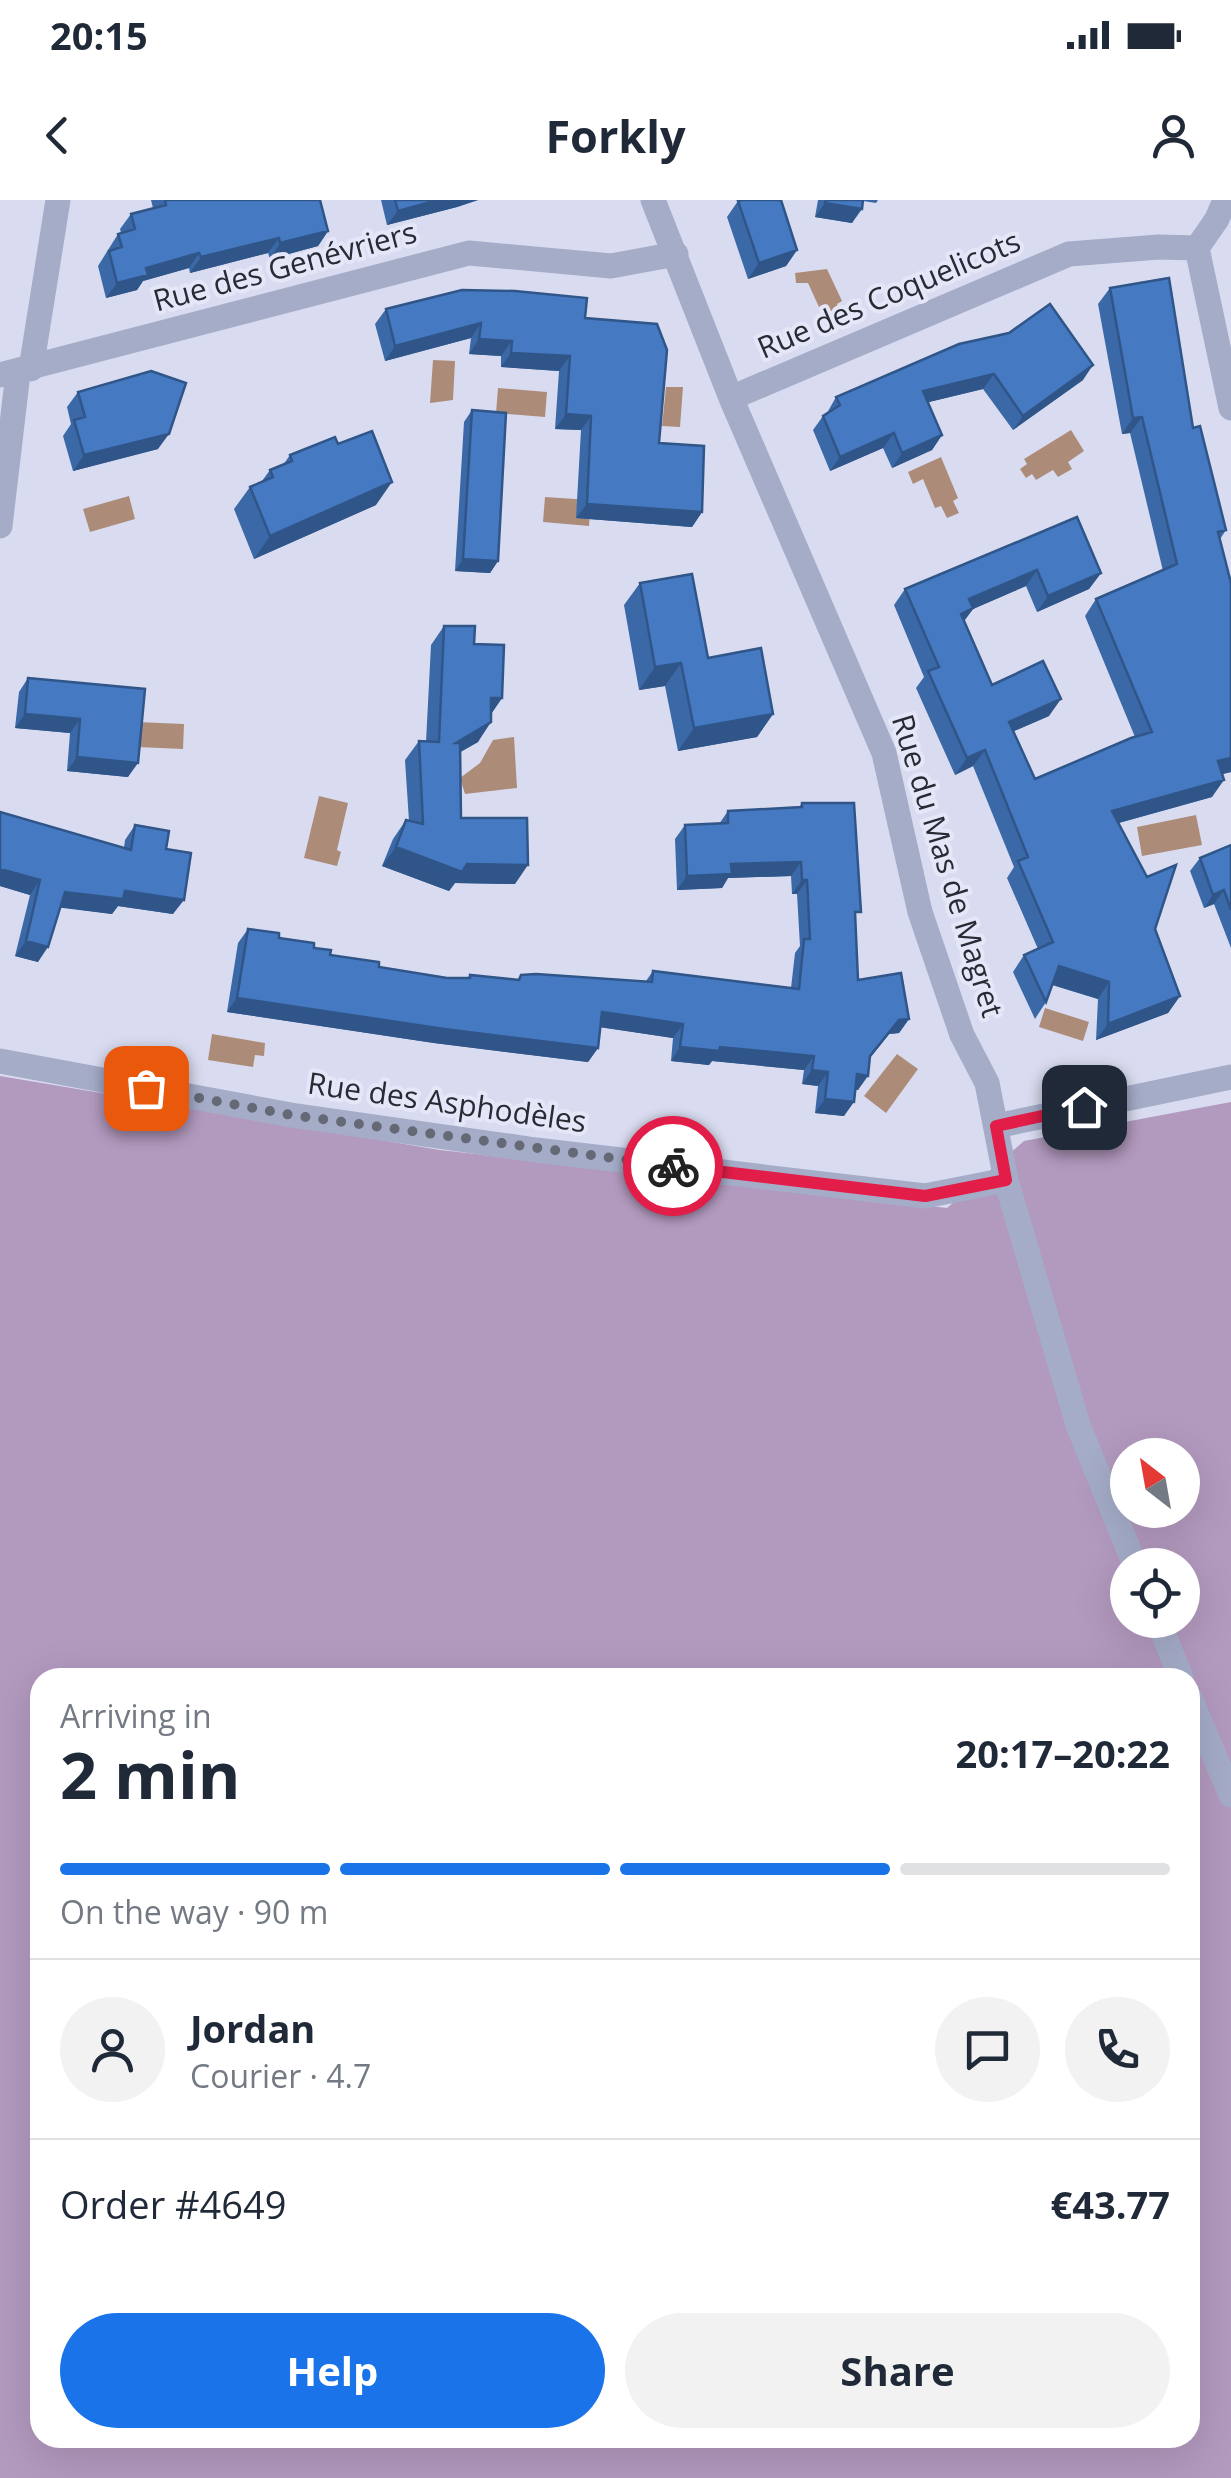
<!DOCTYPE html>
<meta charset="utf-8">
<style>
:root{--surface:#fff;--page:#f2f2f3;--text:#1f2937;--muted:#747a83;--line:#e0e1e3;--accent:#1a73e8}
body{margin:0;font-family:"Open Sans",sans-serif;background:var(--page);color:var(--text);height:100vh;display:flex;flex-direction:column;font-size:38px;white-space:nowrap}
*{box-sizing:border-box;margin:0}
p{font-size:32px;color:var(--muted)}
.icon{flex:none;width:55px;height:55px;fill:none;stroke:currentColor;stroke-width:2;stroke-linecap:round;stroke-linejoin:round}
.map{position:relative;flex:1;overflow:hidden}
.details{position:absolute;left:30px;top:1468px;width:1170px;height:780px;display:flex;flex-direction:column;background:var(--surface);border-radius:30px;box-shadow:0 10px 40px #0002}
.details>*{flex:none}
.needle{width:65px;rotate:329deg}
.fabs{position:absolute;left:1110px;top:1238px;display:grid;gap:20px}
.fabs a{display:grid;place-items:center;width:90px;height:90px;border-radius:50%;background:var(--surface);box-shadow:0 10px 40px #0002;font-size:50px}
.pin{position:absolute;display:grid;place-items:center;width:85px;height:85px;color:#fff;margin:-42px;border-radius:20px;box-shadow:0 5px 15px #0006}
.courier{position:absolute;display:grid;place-items:center;width:100px;height:100px;margin:-50px;border:8px solid #e11d48;border-radius:50%;background:#fff;color:#222;box-shadow:0 2px 12px #0007}
.headline em{font-style:normal;font-weight:700}
.headline div{display:flex;flex-direction:column-reverse}
.headline{display:flex;align-items:center;justify-content:space-between;height:170px;padding:0 30px}
h1{font-size:65px;font-weight:700;line-height:75px}
.bar{display:grid;grid-template-columns:repeat(4,1fr);gap:15px 10px;align-content:center;height:120px;padding:0 30px}
.bar i{height:12px;border-radius:8px;background:var(--line)}
.bar .on{background:var(--accent)}
.bar p{grid-column:span 4}
.line{display:flex;align-items:center;gap:25px;padding:0 30px;border-top:2px solid var(--line)}
.line div{flex:1}
.round{display:grid;place-items:center;flex:none;width:105px;height:105px;border-radius:52px;background:var(--page)}
.primary-button{display:flex;gap:20px;margin-top:auto;padding:20px 30px}
.primary-button a{flex:1;height:115px;border-radius:60px;background:var(--accent);color:#fff;font-size:40px;font-weight:700;line-height:115px;text-align:center}
.primary-button a+a{background:var(--page);color:var(--text)}
.status{display:flex;justify-content:space-between;align-items:center;height:70px;padding:0 50px;background:var(--surface);direction:ltr}
.status svg{height:28px;fill:currentColor}
header{display:flex;justify-content:space-between;align-items:center;height:130px;padding:0 30px;background:var(--surface);font-size:45px;font-weight:700}
.map>svg:first-child{display:block}
.green{fill:#b299be;fill-rule:evenodd}
.water{fill:#ac8c79}
.lines{fill:none;stroke-linecap:round;stroke-linejoin:round}
.street{stroke:#a5acc8;stroke-width:25}
.wall{fill:#3b69a7}
.shaded-wall{fill:#305588}
.building{fill:#457ac2;stroke:#305588;stroke-width:2.5}
.done{stroke:#656976;stroke-width:10;stroke-dasharray:0 18}
.route{stroke:#e11d48;stroke-width:12}
.labels{text-anchor:middle;stroke-width:8;stroke-linejoin:round;paint-order:stroke}
.street-label{font-size:30px;fill:#262b34;stroke:#e5e7f8}
</style>
<div class="status"><b>20:15</b><svg viewBox="0 0 49 12"><path d="M0 12V9h3v3zM5 12V6h3v6zM10 12V3h3v9zM15 12V0h3v12zM26 1h20v11H26zM47 4h2v5h-2z"/></svg></div>
<header><svg class="icon" aria-label="back" viewBox="0 0 24 24"><path d="M15 5l-7 7 7 7"/></svg>Forkly<svg class="icon" aria-label="person" viewBox="0 0 24 24"><circle cx="12" cy="8" r="4"/><path d="M4 21q1-7 8-7t8 7"/></svg></header>
<div class="map">
<svg width="1231" height="2278" viewBox="0 0 1231 2278">
<rect width="100%" height="100%" fill="#d9dcf0"/>
<path class="green" d="M0,876l440,74 507,58 77,-67 207,-39v1376h-1231zM1128,1255h54v55h-54zM1128,1365h54v55h-54zM40,1478h1150v760h-1150z"/>
<path class="water" d="M827,69l15,32 -5,3 2,7 -15,7 -16,-35h-12l-1,-10z
M433,160l22,1 -2,39 -23,3z
M666,187h17l-3,40 -18,-1z
M498,188l49,4 -2,25 -49,-4z
M1071,230l13,21 -16,11 4,7 -14,8 -5,-7 -17,10 -4,-6 -6,4 -6,-9 7,-5 -3,-5z
M941,257l17,41 -5,3 6,12 -12,5 -6,-12 -6,2 -12,-29 -10,5 -5,-12z
M129,296l6,23 -45,13 -7,-23z
M545,297l46,3 -2,26 -46,-4z
M137,522l47,2 -1,25 -46,-2z
M514,537l3,51 -52,6 -5,-16 20,-15 13,-23z
M319,596l29,7 -11,47 4,2 -4,14 -33,-8z
M1196,615l6,30 -60,11 -5,-29z
M1045,808l44,14 -6,19 -44,-14z
M212,834l53,9 -1,13 -9,-1 -2,12 -45,-7z
M897,854l21,15 -32,44 -22,-17z"/>
<g class="lines">
<path class="street" d="M653,0l78,198 153,355 36,159 42,123 25,48 19,97 72,245 57,140
M1197,48l34,160
M31,169l27,-169
M0,175l469,-122 142,13 65,-12
M731,198l338,-144 90,-7 38,1 20,-29 8,-19
M0,326l18,-153
M0,861l291,54 245,35 389,46 81,-16
M996,926l235,-49
M1158,1420l23,58
M1190,1498l41,97"/>
</g>
<path class="wall" d="M151,0h169l8,31 -10,15 -48,13 -2,-6 -78,20 -1,-5 -46,13 -6,9 -31,8 -8,-32 20,-32 3,-1 -1,-4 11,-15 22,-6z
M381,0h97l-21,7 -70,18z
M818,0h60l-2,3 -13,-2 -11,22 -37,-6z
M738,1l59,49 -11,16 -38,13 -21,-62z
M1110,88l83,140 33,102 -6,9 11,44v189l-9,2 -10,23 -94,26 37,106 25,67 -12,17 -72,27 2,-41 -46,-14 -6,17 -11,17 -22,-47 11,-17 14,-6 -31,-71 7,-11 -41,-101 -18,9 -39,-87 8,-11 -30,-72 11,-16 172,-72 24,56 -12,16 -52,23 -11,-26 -53,23 -9,12 28,64 57,31 -35,15 21,48 100,-42 -50,-121 11,-17 67,-28 -33,-138 -8,1 -24,-130z
M386,109l199,9 74,125 43,69 -10,15 -116,-9 5,-88 -26,-1 4,-58 -58,-4v-11l-32,-2 2,-16 -86,23 -10,-37z
M959,144l124,36 -70,50 -30,-41 -55,13 14,33 -10,15 -40,18 -9,-20 -53,23 -17,-41 10,-14 4,-3 9,-16z
M78,192l80,57 -85,22 -10,-35 8,-12 -4,-17z
M472,210l26,151 -8,12 -35,-2 9,-149z
M338,244l38,61 -122,54 -20,-50 16,-22 12,-6 8,-11 13,-5 7,-10z
M640,383l68,75 65,56 -16,23 -79,14 -13,-65 -26,4 -15,-85z
M444,426l30,18 28,54 -11,16 -13,28 -18,10 1,66 54,66 -60,-1 -6,8 -67,-25 11,-27 13,-19 3,1 -4,-61 14,-19 7,1 5,-97z
M28,478l117,11 -17,88 -61,-6 3,-38 -55,-5 4,-36z
M802,603l53,118 3,59 51,39 -10,14 -10,1 -19,24 -12,32 -3,-1 -11,27 -29,-3 3,-27 -16,-2 2,-14 -92,-9 -3,4 -38,-4 2,-23 -73,-11 -2,21 -10,14 -154,-19 -207,-31 11,-69 10,-14 66,19 16,7 49,12 68,11h20l3,-3 47,5 4,-5 125,6 7,-10 138,17 4,-35 5,-7 -3,-52h-5l-1,-18 -63,2 -6,10 -45,2 -2,-51 10,-14 34,-1 9,-13 71,-4z
M0,612l124,36 1,-8 10,-15 31,24 7,65 -55,-8 -6,8 -52,-7 -22,55 -23,-6 15,-61 -30,-9z
M1231,645v103l-17,-44 -10,4 -14,-37 10,-13z"/>
<path class="shaded-wall" d="M438,0h40l-21,7 -70,18 11,-14z
M825,3l37,6 -10,14 -37,-6z
M328,31l-10,15 -48,13 10,-16z
M279,38l-11,15 -78,20 11,-16z
M797,50l-11,16 -38,13 11,-16z
M199,53l-10,15 -46,13 -6,9 -31,8 11,-15 29,-15z
M481,123l-10,15 -86,23 10,-15z
M479,139l33,2 -11,15 -32,-2z
M511,153l59,3 -11,15 -58,-4z
M1093,165l-10,15 -70,50 10,-14z
M994,174l-11,15 -70,17 10,-15z
M566,214l25,2 -10,14 -26,-1z
M1142,217l-12,16 -8,1 11,-16z
M894,233l-11,15 -53,23 10,-14z
M169,234l-11,15 -85,22 11,-16z
M942,235l-10,15 -40,18 10,-15z
M392,282l-16,23 -122,54 16,-23z
M587,304l115,8 -10,15 -116,-9z
M463,359l35,2 -8,12 -35,-2z
M1037,370l-11,16 -53,23 -12,16 -12,6 20,-32z
M1101,373l-12,16 -52,23 11,-16z
M681,463l-16,23 -26,4 16,-23z
M491,498h11l-13,19z
M1061,499l-12,17 -51,22 11,-16z
M25,514l55,5 -10,14 -55,-5z
M773,514l-16,23 -79,14 16,-23z
M491,522l-13,20 -35,20 13,-19z
M985,550l-12,16 -18,9 12,-17z
M77,557l61,6 -10,14 -61,-6z
M1231,558v14l-24,6 11,-17z
M1224,580l-12,17 -111,31 11,-17z
M396,647l132,18 -13,19 -60,-1 -6,8 -67,-25z
M801,662l-10,14 -63,2 -6,10 -45,2 10,-14 44,-12z
M0,669l40,11 -10,15 -30,-9z
M802,680h5l-10,14h-5z
M1224,690l-10,14 -10,4 9,-13z
M125,691l59,9 -11,14 -55,-8 -6,8 -57,-7 10,-15z
M26,741l22,6 -10,15 -23,-6z
M1059,766l50,16 -11,17 -51,-16z
M1180,796l-12,17 -72,27 12,-16z
M237,798l361,50 -10,14 -154,-19 -207,-31z
M602,812l81,12 -10,14 -81,-12z
M909,819l-10,14 -10,1 -29,36 39,-50z
M680,847h40l94,9 -10,14 -92,-9 -3,4 -38,-4z
M812,870l16,2 -10,14 -16,-2z
M857,874l11,2 -10,14 -10,-2z
M825,899l29,3 -10,14 -29,-3z"/>
<path class="building" d="M165,0h155l8,31 -48,12 -1,-5 -78,19 -2,-4 -53,15 2,7 -31,8 -8,-32 13,-4 -4,-13 17,-5 -4,-15 35,-9z
M395,0h43l-40,11z
M742,0h39l16,50 -38,13 -21,-62z
M826,0h37l-1,9 -37,-6z
M1169,78l24,150 7,-2 26,104 -8,2 13,51v175l-13,3 6,19 -112,31 35,66 29,-12 -21,64 25,67 -72,28 1,-42 -50,-16 -13,36 -22,-47 29,-13 -35,-81 10,-4 -43,-107 -18,8 -39,-87 11,-4 -34,-78 172,-72 24,56 -53,23 -11,-26 -68,29 4,9 -12,6 31,71 51,-24 18,38 -52,23 26,57 96,-41 21,-6 -56,-133 81,-35 -35,-147 -9,1 -23,-130z
M462,90l53,1 72,7 -2,20 72,6 10,26 -8,93 45,3 -2,66 -115,-8 4,-88 -25,-2 4,-58 -59,-3 1,-12 -33,-2 2,-16 -86,23 -9,-37z
M1050,104l43,61 -70,51 -29,-42 -71,17 19,44 -40,18 -8,-20 -54,24 -17,-41 17,-11 -4,-8 123,-53 50,-11z
M151,171l35,12 -17,51 -85,21 -10,-35 11,-3 -7,-25z
M472,210l34,3 -8,148 -35,-2z
M372,231l20,51 -122,54 -20,-49 23,-10 -3,-7 22,-9 -2,-6 45,-18 3,7z
M692,374l16,84 53,-10 12,66 -79,14 -13,-65 -26,4 -15,-84z
M444,426h31l-1,18 30,1 -2,53h-11v24l-35,21h4l1,75h66l1,47 -61,-1 -5,8 -66,-25 10,-27 17,4 -4,-83 20,1z
M28,478l117,11 -7,74 -61,-6 3,-38 -55,-5z
M802,603h52l7,109h-6l3,68 43,-7 8,46 -10,1 -29,36 -2,20 -11,-2 -3,28 -29,-3 3,-27 -16,-2 2,-14 -94,-9 -1,4 -39,-4 3,-23 -81,-12 -4,36 -154,-19 -207,-31 11,-69 31,4v5l35,5v5l17,2 -1,5 49,7v5l68,11h23v-3l49,5 2,-5 15,-1 116,8 1,-11 146,18 5,-50h6l-3,-59h-5l-1,-18 -70,2 1,10 -45,2 -2,-51 43,-2v-12l74,-4z
M0,612l131,38 4,-25 34,6 -3,18 25,4 -7,47 -59,-9 -2,8 -58,-7 -17,55 -22,-6 14,-61 -40,-11z
M1231,645v65l-7,-20 -11,5 -13,-37z"/>
<g class="lines">
<path class="done" d="M146,888l145,27 382,51"/>
<path class="route" d="M673,966l252,30 81,-16 -10,-54 88,-19"/>
</g>
<g class="labels">
<g class="street-label">
<text transform="translate(285 67) rotate(-15)" y="10">Rue des Genévriers</text>
<text transform="translate(889 95) rotate(-23)" y="10">Rue des Coquelicots</text>
<text transform="translate(947 666) rotate(73)" y="10">Rue du Mas de Magret</text>
<text transform="translate(447 903) rotate(8)" y="10">Rue des Asphodèles</text>
</g>
</g>
</svg>
<div class="fabs">
<a><svg class="needle" viewBox="-14 -14 28 28"><path d="M0-13l5 13h-10z" fill="#e53935"/><path d="M0 13l5-13h-10z" fill="#747a83"/></svg></a>
<a><svg class="icon" aria-label="locate" viewBox="0 0 24 24"><circle cx="12" cy="12" r="6"/><path d="M12 2v4M12 18v4M2 12h4M18 12h4"/></svg></a>
</div>
<div class="pin" style="left:146px;top:888px;background:#ea580c"><svg class="icon" aria-label="bag" viewBox="0 0 24 24"><path d="M5 8h14l-1 12H6zM9 8a3 3 0 0 1 6 0"/></svg></div>
<div class="pin" style="left:1084px;top:907px;background:#1f2937"><svg class="icon" aria-label="home" viewBox="0 0 24 24"><path d="M3 11l9-7 9 7M6 9v11h12V9"/></svg></div>
<div class="courier" style="left:673px;top:966px"><svg class="icon" aria-label="bike" viewBox="0 0 24 24"><circle cx="6" cy="16" r="4"/><circle cx="18" cy="16" r="4"/><path d="M6 16l4-8h5l3 8M10 8l3 8H6M13 5h3"/></svg></div>
<section class="details">
<div class="headline"><div><h1>2 min</h1><p>Arriving in</p></div><em>20:17–20:22</em></div>
<div class="bar"><i class="on"></i><i class="on"></i><i class="on"></i><i></i><p>On the way · 90 m</p></div>
<div class="line" style="height:180px"><a class="round"><svg class="icon" aria-label="person" viewBox="0 0 24 24"><circle cx="12" cy="8" r="4"/><path d="M4 21q1-7 8-7t8 7"/></svg></a><div><b>Jordan</b><p>Courier · 4.7</p></div><a class="round"><svg class="icon" aria-label="chat" viewBox="0 0 24 24"><path d="M4 5h16v11H9l-5 4z"/></svg></a><a class="round"><svg class="icon" aria-label="phone" viewBox="0 0 24 24"><path d="M5 4h4l2 5-3 2q2 4 5 5l2-3 5 2v4C11 20 4 13 5 4z"/></svg></a></div>
<div class="line" style="height:130px"><div>Order #4649</div><b>€43.77</b></div>
<div class="primary-button"><a>Help</a><a>Share</a></div>
</section>
</div>
